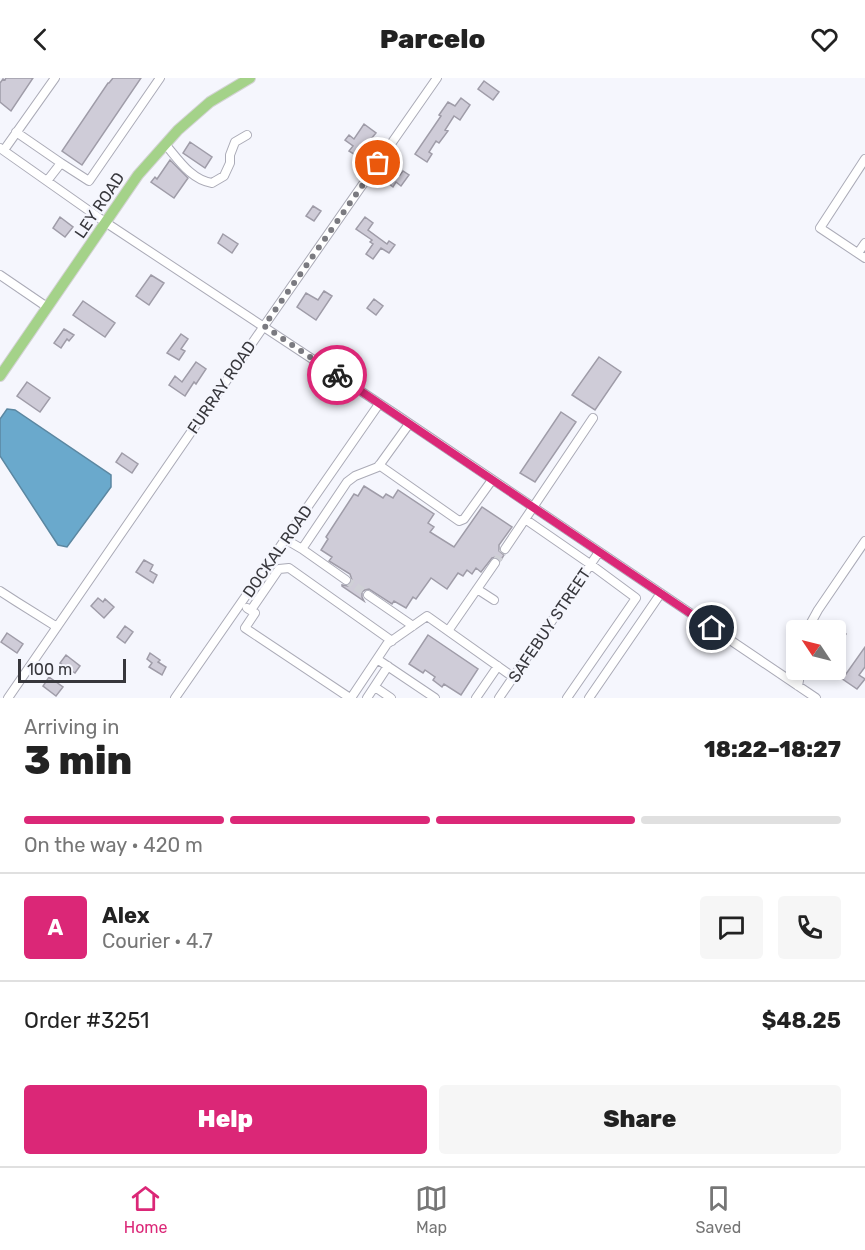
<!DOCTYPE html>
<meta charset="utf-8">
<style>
:root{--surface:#fff;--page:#f6f6f6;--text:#222;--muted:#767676;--line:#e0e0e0;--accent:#db2777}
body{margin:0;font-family:Rubik,sans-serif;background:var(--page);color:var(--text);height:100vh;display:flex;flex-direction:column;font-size:22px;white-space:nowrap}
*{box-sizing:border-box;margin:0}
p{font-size:20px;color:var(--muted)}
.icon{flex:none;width:33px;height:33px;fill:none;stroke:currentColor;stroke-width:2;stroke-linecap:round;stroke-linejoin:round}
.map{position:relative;height:620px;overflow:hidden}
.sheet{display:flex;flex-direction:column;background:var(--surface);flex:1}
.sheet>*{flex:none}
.needle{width:39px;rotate:305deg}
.controls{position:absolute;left:786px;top:542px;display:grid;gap:12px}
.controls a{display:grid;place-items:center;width:60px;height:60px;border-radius:6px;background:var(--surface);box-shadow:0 3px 9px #0003;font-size:30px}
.scale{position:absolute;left:18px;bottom:15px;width:108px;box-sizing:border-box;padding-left:6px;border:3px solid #37373c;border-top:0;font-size:16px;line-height:21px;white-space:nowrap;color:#37373c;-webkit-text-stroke:4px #f5f6fd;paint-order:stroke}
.pin{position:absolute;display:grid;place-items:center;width:51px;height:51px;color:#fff;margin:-26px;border:3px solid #fff;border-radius:50%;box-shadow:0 2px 6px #0007}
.courier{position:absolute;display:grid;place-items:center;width:60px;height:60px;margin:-30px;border:4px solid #db2777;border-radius:50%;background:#fff;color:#222;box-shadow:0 2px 8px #0007}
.head em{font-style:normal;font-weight:800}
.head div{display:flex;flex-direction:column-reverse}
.head{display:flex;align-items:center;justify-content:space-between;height:102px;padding:0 24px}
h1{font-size:39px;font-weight:800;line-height:45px}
.bar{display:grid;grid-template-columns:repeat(4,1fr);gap:9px 6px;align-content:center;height:72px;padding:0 24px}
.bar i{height:8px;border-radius:4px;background:var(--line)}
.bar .selected{background:var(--accent)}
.bar p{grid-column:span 4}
.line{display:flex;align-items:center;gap:15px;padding:0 24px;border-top:2px solid var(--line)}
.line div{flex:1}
.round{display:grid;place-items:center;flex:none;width:63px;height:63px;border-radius:6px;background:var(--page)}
.button{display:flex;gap:12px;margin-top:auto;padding:12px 24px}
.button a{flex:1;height:69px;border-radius:6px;background:var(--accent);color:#fff;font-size:24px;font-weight:800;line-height:69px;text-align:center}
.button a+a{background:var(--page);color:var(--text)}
header{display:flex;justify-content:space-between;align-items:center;height:78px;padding:0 24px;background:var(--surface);font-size:27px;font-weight:800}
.menu{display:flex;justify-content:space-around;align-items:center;height:84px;border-top:2px solid var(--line);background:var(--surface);font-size:16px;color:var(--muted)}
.menu a{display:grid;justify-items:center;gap:3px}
.menu .selected{color:var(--accent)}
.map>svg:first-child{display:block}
.water{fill:#6aa9cc;stroke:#5b87a1;stroke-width:1.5}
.building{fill:#cfccd8;stroke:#9f9ca8;stroke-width:1.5}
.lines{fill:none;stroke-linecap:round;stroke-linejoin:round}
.minor-tunnel{stroke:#cfd0d6;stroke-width:8;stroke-dasharray:8 4;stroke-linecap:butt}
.minor-casing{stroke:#ababb7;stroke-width:10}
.major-casing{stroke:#d3d3d4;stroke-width:12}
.minor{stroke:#fff;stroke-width:8}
.major{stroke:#a4d289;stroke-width:10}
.done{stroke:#7a7a80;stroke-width:6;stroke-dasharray:0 10.8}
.route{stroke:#db2777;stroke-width:8}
.labels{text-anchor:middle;stroke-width:5;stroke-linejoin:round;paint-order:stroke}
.street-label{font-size:16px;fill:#37373c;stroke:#f5f6fd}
</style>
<header><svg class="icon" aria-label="back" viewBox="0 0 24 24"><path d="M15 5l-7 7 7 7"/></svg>Parcelo<svg class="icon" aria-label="heart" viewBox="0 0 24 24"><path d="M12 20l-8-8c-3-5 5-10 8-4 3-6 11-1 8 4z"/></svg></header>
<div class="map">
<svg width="865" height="620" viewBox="0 0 865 620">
<rect width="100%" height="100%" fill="#f5f6fd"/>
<path class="water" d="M7,331l8,1 96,65v12l-44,60 -9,-2 -58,-89v-37z"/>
<path class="building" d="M6,0h27l-22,33 -11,-9v-19l3,-4 2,1z
M113,0h28l-59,87 -20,-14 46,-68h1z
M484,3l15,11 -6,8 -15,-11z
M461,20l9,7 -10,15 -6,-4 -9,14 3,1 -9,12 -3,-2 -7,11 3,2 -5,8 -12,-8 26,-38 -2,-1 9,-13 7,4z
M364,46l12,9 -19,23 -8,-5 4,-5 -8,-6 4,-5 5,4z
M190,64l22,15 -7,11 -22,-15z
M170,82l18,18 -14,20 -23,-16 4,-5 2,2z
M394,93l6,4 3,-4 6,4 -8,11 -5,-4 -3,5 -5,-4z
M313,128l8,5 -7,10 -8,-5z
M60,139l13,10 -8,10 -12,-9z
M365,139l8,6 -5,7 19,14 2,-3 6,4 -6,8 -8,-5 -8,11 -7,-5 7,-10 -3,-2 2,-2 -16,-11z
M223,156l15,10 -6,9 -14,-10z
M151,197l13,8 -15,22 -13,-9z
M324,213l8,5 -16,24 -19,-13 9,-14 12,7z
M374,221l9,7 -7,9 -9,-7z
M83,223l32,22 -10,14 -32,-22z
M64,251l10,6 -5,6 -2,-2 -6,9 -7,-5z
M181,256l7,5 -7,10 4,2 -6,9 -12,-7z
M599,279l22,15 -26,38 -23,-15z
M196,284l10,7 -10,15 -2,-2 -9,14 -16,-11 6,-9 7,6z
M27,304l23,16 -10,14 -23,-16z
M561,334l15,10 -41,60 -15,-9z
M122,375l16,11 -6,9 -16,-11z
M364,408l19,12 3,-4 7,4 5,-8 36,24 -6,9 6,4 -4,5 24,15 28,-40 30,20 -13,18v6l5,4 -3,5 -5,-3 -4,1 -11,14 -5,-4 -4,6 -5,-4 -4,6 -5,-3 -11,16 -16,-11 -15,21 -3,-2 -7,11 -12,-7 -2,3 -23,-15 -4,1 -3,2v5l2,4 -22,-15v-1l6,1 3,-2 1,-4 -2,-6 -21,-13 3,-4 -11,-7 7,-11 -2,-2 28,-43 4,2z
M144,482l9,5 -3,6 7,4 -4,8 -17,-11z
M98,520l5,4 2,-3 9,8 -10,11 -13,-12z
M125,548l8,6 -8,11 -8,-6z
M836,549l10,7 -10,16z
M7,555l16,11 -6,9 -16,-11z
M428,557l50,34 -17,26 -17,-11 -2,3 -9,-7 2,-3 -10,-7 -2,3 -14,-9z
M865,569v20l-6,8 6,4 -8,10 -16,-11 3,-5 2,1z
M150,575l10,7 -2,2 8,5 -4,8 -13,-8 3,-4 -5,-4z
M66,577l14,11 -5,7 -15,-10z
M49,599l14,10 -7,9 -13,-10z"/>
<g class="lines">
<path class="minor-tunnel" d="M495,485l10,-14
M346,502l22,15"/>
<defs>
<path id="minor" d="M16,54l45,31
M165,66c13,15 26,36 47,39l12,-7 6,-13v-8l5,-13 12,-7
M0,70l105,74 289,191 422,285
M4,72l51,-72
M865,81l-45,69 45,30
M47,103l14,-18 28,18 71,-103
M858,175l7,-10
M0,197l47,32
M379,387l80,56 5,-2 28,-39
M525,441l65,45 46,34 -69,100
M285,461l17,10 45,-67 8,-6 23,-9 31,-43
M302,471l44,31
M505,471l88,-131
M477,511l17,11
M0,513l17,11 40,25
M368,517l45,31
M247,530l8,5 -10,15 105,70
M251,532l28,-41 10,-1 103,73
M807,552l11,-20 47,-69
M448,553l47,-68
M377,581l58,39
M798,608l3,-17
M375,609l16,11
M8,620l256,-372 173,-248
M175,620l204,-294
M351,620l36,-54 40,-28 86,61
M367,620l21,-32
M476,620l22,-32
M499,620l100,-146
M589,620l72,-105"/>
<path id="major" d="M0,298l138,-201 40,-45 32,-28 40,-24"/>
</defs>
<use href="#minor" class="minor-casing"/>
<use href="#major" class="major-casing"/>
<use href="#minor" class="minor"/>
<use href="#major" class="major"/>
</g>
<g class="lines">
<path class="done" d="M337,297l-73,-49 114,-163"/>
<path class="route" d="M337,297l375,253"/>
</g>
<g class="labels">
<g class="street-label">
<text transform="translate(99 127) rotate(-56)" y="6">LEY ROAD</text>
<text transform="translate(221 309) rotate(-56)" y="6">FURRAY ROAD</text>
<text transform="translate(277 473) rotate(-55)" y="6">DOCKAL ROAD</text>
<text transform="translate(549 547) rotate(-56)" y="6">SAFEBUY STREET</text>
</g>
</g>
</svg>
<div class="controls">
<a><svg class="needle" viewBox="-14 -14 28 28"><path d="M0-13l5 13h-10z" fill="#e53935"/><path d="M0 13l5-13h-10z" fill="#767676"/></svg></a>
</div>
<div class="scale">100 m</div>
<div class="pin" style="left:378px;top:85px;background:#ea580c"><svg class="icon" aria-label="bag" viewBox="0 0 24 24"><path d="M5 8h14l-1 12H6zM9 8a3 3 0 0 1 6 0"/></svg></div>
<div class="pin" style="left:712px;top:550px;background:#1f2937"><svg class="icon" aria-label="home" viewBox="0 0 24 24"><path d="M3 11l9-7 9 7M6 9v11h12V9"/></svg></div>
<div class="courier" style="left:337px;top:297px"><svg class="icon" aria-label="bike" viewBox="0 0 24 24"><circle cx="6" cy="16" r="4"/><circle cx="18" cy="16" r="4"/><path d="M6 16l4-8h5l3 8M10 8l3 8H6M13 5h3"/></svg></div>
</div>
<section class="sheet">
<div class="head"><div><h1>3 min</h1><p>Arriving in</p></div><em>18:22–18:27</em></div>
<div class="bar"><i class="selected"></i><i class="selected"></i><i class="selected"></i><i></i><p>On the way · 420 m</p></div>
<div class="line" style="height:108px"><b class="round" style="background:var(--accent);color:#fff">A</b><div><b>Alex</b><p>Courier · 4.7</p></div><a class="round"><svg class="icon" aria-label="chat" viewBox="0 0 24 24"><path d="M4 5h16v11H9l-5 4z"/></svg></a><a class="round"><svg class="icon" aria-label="phone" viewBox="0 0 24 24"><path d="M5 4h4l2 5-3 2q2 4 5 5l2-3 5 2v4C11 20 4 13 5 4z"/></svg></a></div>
<div class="line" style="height:78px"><div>Order #3251</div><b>$48.25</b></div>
<div class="button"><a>Help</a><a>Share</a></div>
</section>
<nav class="menu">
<a class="selected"><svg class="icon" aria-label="home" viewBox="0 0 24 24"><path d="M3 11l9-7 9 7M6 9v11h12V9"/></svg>Home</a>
<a><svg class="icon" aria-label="map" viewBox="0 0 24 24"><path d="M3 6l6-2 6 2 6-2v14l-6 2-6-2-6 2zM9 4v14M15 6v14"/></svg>Map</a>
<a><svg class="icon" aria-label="saved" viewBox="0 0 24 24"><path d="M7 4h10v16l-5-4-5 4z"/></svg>Saved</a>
</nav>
